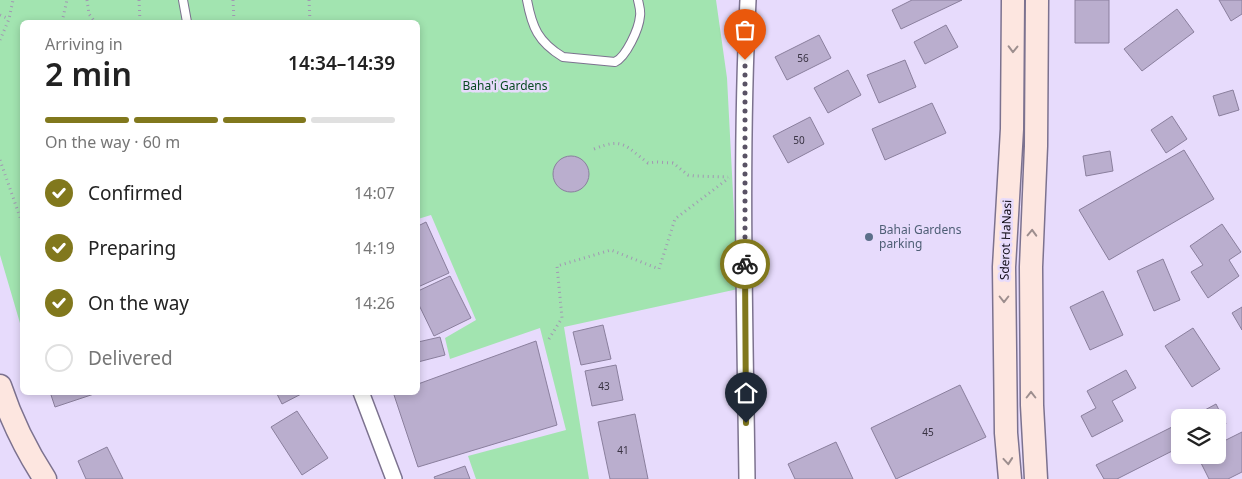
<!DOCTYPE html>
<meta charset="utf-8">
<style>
:root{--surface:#fff;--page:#f2f2f2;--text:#222;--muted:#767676;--line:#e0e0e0;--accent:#81781d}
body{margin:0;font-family:"Noto Sans",sans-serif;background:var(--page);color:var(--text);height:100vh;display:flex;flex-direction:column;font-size:19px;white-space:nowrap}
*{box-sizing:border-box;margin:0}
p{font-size:16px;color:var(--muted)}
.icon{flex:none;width:28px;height:28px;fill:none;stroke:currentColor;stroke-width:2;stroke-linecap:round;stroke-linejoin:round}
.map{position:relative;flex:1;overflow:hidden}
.side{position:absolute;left:20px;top:20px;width:400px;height:375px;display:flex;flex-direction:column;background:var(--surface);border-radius:8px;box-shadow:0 2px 8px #0003}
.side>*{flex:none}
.controls{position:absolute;left:1171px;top:409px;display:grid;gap:10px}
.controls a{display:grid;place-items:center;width:55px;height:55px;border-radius:8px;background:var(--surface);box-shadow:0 2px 8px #0003;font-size:25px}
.pin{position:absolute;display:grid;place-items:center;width:42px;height:42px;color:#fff;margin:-51px -21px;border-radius:50% 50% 50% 0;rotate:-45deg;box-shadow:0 0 5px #0007}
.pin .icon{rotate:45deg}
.courier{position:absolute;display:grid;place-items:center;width:50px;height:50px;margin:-25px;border:4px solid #81781d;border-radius:50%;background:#fff;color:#222;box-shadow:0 1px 6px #0007}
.summary em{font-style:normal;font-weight:600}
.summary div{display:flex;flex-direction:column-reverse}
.summary{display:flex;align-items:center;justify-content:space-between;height:85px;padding:0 25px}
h1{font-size:32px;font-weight:600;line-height:38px}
.bar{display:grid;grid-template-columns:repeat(4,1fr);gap:8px 5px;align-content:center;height:60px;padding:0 25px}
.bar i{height:6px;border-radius:4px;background:var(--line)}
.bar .current{background:var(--accent)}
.bar p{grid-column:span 4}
ol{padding:0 25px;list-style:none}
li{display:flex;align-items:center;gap:15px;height:55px}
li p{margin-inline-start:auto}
li .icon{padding:5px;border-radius:50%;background:var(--accent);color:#fff;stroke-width:4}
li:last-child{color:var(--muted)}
li i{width:28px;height:28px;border:2px solid var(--line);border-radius:50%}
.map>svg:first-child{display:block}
.green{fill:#a2e4b0}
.building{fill:#baaece;stroke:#8a7f9d}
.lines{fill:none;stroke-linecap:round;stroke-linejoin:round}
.lane-casing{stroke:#7c728f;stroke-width:10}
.street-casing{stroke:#7c728f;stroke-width:18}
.secondary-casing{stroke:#7c728f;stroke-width:25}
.path{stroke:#a198b2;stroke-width:3;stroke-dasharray:1 4;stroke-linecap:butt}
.lane{stroke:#fff;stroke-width:8}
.street{stroke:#fff;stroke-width:15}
.secondary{stroke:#fde6e0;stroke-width:22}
.oneway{stroke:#9d8e8e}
.done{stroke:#595265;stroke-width:5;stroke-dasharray:0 9}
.route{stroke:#81781d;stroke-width:6}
.service-dot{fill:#5c6f8a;stroke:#e7dbfc;stroke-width:2}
.labels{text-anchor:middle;stroke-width:5;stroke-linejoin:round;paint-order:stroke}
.number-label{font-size:10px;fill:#383242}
.park-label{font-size:12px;fill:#084922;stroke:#e7dbfc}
.service-label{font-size:12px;fill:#4e5e75;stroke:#e7dbfc;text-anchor:start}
.street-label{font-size:12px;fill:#0d0914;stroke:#e7dbfc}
</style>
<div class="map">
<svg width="1242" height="479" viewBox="0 0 1242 479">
<rect width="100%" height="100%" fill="#e7dbfc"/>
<path class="green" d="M0,0h716l11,78 11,211 -174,38 25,152h-113l-8,-23 98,-26 -26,-102 -90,31 -5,-21 31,-18 -45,-105 -13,4v-197h-396v308l-22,-75z"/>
<path class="building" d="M912,0h50l-61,29 -9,-19z
M1075,0h34v43h-34z
M1219,0h23v14l-11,7z
M1177,9l17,23 -52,39 -18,-22z
M946,25l12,22 -33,17 -11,-22z
M819,35l12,23 -44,22 -12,-23z
M905,60l11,27 -37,16 -12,-28z
M848,70l13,25 -33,18 -14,-25z
M1233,90l6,20 -20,6 -6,-20z
M932,103l14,30 -61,27 -13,-31z
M1172,116l15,23 -21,14 -15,-23z
M810,117l14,27 -36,19 -15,-27z
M1184,150l30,49 -105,61 -30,-50z
M1110,151l3,20 -27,5 -3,-20z
M553 174a18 18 0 1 1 36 0a18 18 0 1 1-36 0Z
M426,222l23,51 -31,14v-61z
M1222,224l19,28 -12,8 10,16 -31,22 -17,-26 12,-7 -13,-19z
M1163,259l17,41 -26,11 -17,-40z
M450,276l21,42 -37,18 -16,-33v-12z
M1103,291l20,44 -33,15 -20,-43z
M1242,307v23l-10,-17z
M603,325l8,34 -30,6 -8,-33z
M1193,328l27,41 -28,18 -27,-41z
M440,337l5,18 -27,7v-20z
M536,341l21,84 -139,42 -25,-75h25v-8z
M616,365l7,35 -31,6 -7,-35z
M1126,370l10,18 -24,13 11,20 -31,16 -11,-21 15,-8 -9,-17z
M960,385l26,52 -90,42 -25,-51z
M50,392h46l1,1 -42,14z
M276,392h29l-23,12z
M1216,404l10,20 -8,4v-10h-28z
M297,411l31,47 -26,17 -31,-48z
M635,414l13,65h-38l-12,-57z
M1180,423v24l-63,32h-13l-8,-14z
M1242,432v40l-14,7h-19l-12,-24h21v-11z
M836,442l17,37h-58l-7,-15z
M107,447l16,32h-37l-8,-18z
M465,466l5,13h-35l-1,-2z"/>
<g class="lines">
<defs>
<path id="lane" d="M183,0l4,22
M527,0c5,27 11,42 36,57l52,5c11,-5 24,-33 25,-46 1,-5 -1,-11 -2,-16"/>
<path id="street" d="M361,392l33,87
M747,479c-2,-160 -7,-320 1,-479"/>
<path id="secondary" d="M0,386c11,33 26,64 45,93
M1010,479l-4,-46 -2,-166 8,-138 1,-129
M1036,479l-4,-74 -1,-138 5,-121 1,-146"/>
</defs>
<use href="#lane" class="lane-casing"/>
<use href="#street" class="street-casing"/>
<use href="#secondary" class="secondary-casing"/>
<path class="path" d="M87,0l2,14 6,8
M139,0l1,22
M233,0l1,22
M309,0l1,22
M0,15l9,4
M62,22l5,-22
M0,40l9,-21 4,-19
M594,149c30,-12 31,-3 54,14l8,-1 17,1 15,12 7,1 33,1
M0,160l22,63
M549,339l13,-21 -5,-52 54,-16 48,19 16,-50 54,-41"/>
<use href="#lane" class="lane"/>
<use href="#street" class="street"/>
<use href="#secondary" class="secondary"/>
</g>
<defs><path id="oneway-chevron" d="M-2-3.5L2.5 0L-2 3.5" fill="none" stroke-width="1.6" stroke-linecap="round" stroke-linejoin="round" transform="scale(1.25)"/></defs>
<g class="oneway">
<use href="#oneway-chevron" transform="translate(1013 49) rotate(91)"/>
<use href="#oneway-chevron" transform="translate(1032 233) rotate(-88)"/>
<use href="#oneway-chevron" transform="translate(1004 299) rotate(90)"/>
<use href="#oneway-chevron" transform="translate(1031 395) rotate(-90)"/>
<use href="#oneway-chevron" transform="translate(1008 461) rotate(85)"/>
</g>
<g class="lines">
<path class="done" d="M745,264v-204"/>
<path class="route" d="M745,264l1,159"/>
</g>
<circle class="service-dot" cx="869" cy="237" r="5"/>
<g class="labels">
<g class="number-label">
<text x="803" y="62">56</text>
<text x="799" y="144">50</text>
<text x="604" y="390">43</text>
<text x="928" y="436">45</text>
<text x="623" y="454">41</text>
</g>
<g class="park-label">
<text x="505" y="90">Baha'i Gardens</text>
</g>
<g class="service-label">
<text x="879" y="234">Bahai Gardens<tspan x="879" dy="14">parking</tspan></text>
</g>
<g class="street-label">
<text transform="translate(1006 240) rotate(-88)" y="4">Sderot HaNasi</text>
</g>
</g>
</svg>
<div class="controls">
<a><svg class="icon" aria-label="layers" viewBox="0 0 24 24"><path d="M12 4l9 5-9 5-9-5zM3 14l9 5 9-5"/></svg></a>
</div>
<div class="pin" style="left:745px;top:60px;background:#ea580c"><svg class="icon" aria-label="bag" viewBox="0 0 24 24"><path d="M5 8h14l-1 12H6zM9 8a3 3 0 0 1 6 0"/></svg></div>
<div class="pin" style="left:746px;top:423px;background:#1f2937"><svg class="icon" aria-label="home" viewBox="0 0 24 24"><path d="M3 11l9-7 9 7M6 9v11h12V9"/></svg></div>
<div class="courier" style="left:745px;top:264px"><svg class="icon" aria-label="bike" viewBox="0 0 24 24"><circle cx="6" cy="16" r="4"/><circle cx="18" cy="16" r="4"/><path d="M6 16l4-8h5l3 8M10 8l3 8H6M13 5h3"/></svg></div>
<section class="side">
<div class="summary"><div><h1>2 min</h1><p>Arriving in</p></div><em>14:34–14:39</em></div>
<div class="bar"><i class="current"></i><i class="current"></i><i class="current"></i><i></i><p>On the way · 60 m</p></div>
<ol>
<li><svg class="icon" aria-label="check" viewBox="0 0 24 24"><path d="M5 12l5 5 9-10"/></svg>Confirmed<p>14:07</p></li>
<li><svg class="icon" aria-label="check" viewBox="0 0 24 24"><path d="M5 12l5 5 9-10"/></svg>Preparing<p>14:19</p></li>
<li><svg class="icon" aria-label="check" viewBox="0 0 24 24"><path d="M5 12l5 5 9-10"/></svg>On the way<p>14:26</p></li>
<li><i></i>Delivered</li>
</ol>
</section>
</div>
